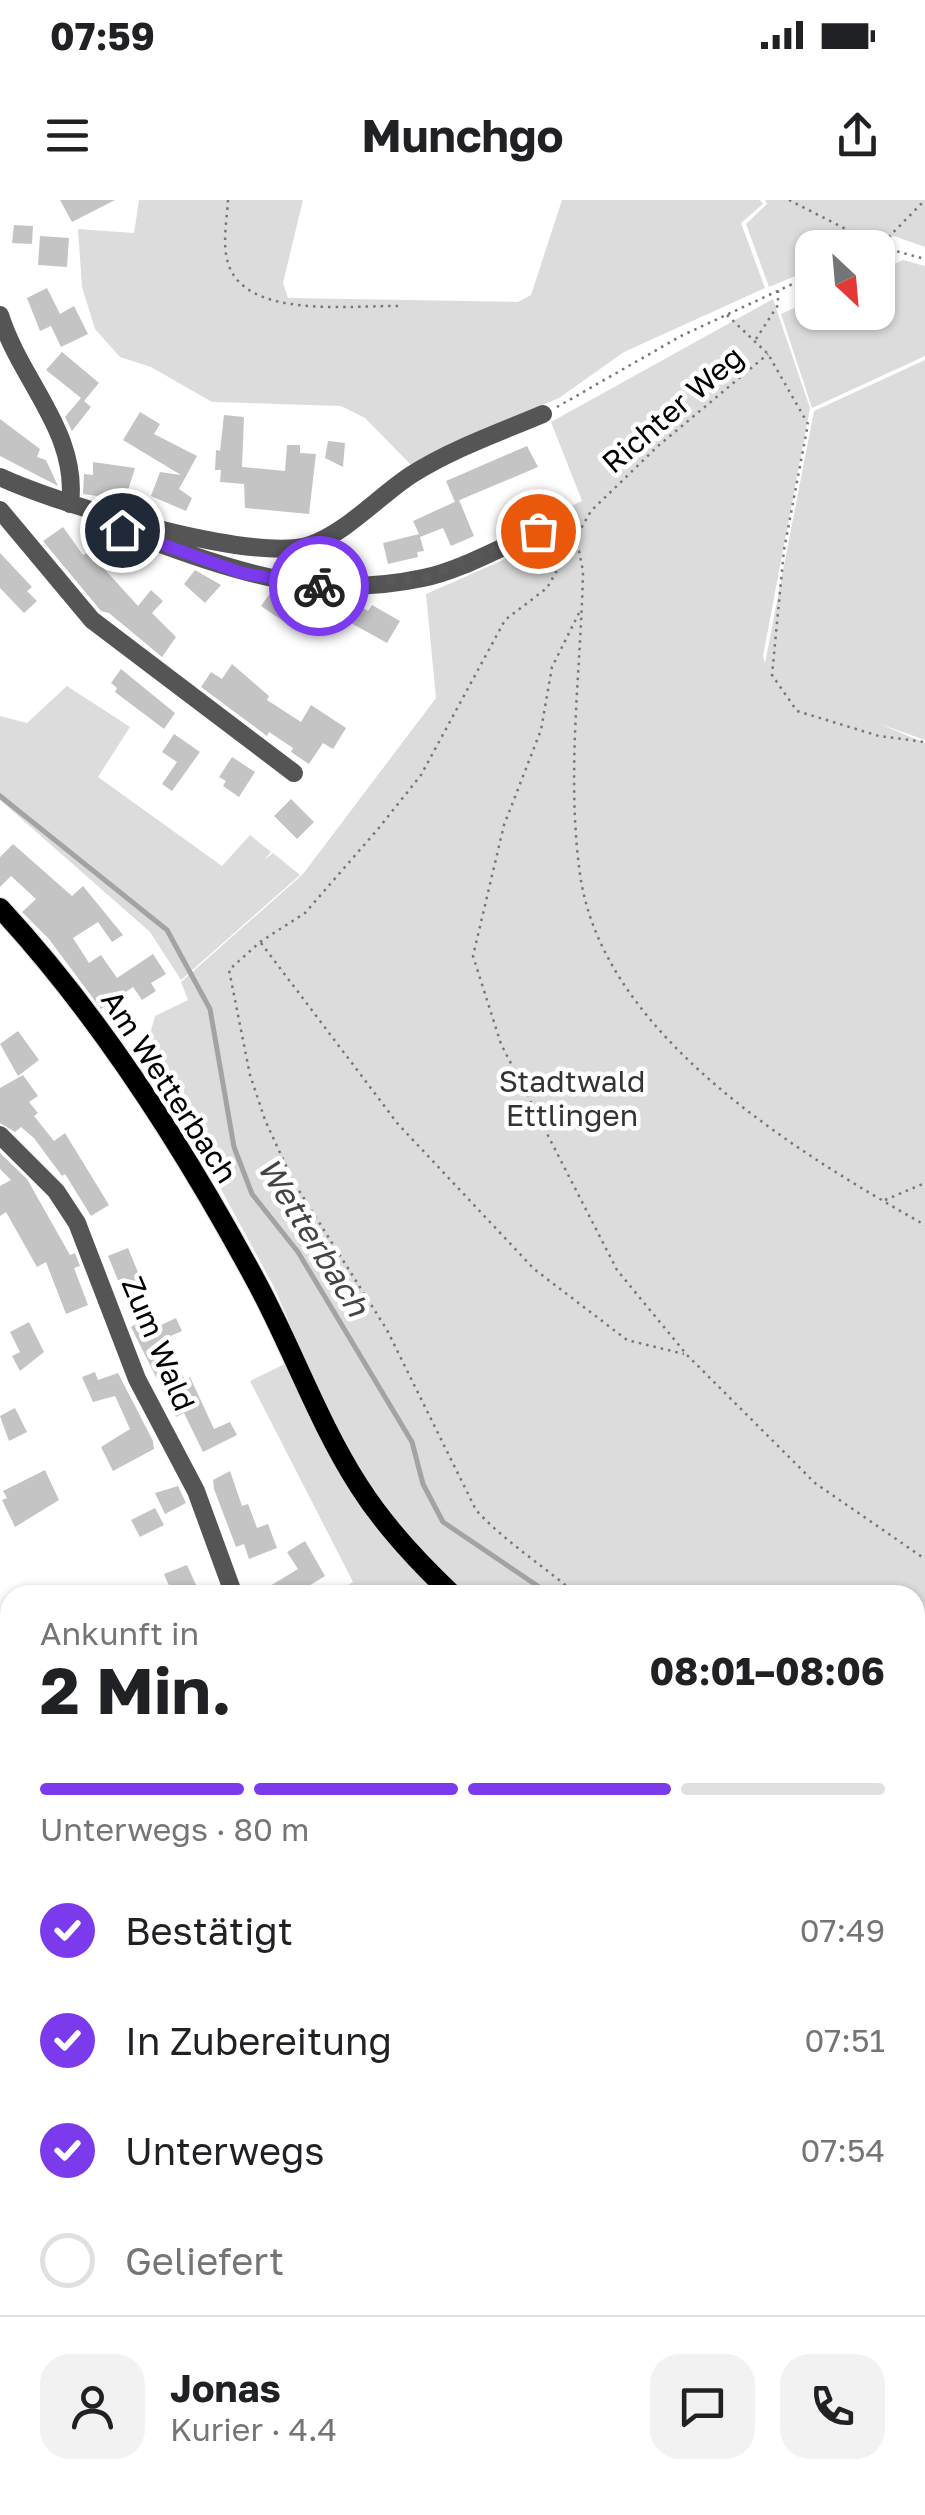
<!DOCTYPE html>
<html lang="de">
<meta charset="utf-8">
<style>
:root{--surface:#fff;--page:#f2f2f2;--text:#202124;--muted:#757577;--line:#e0e0e0;--accent:#7c3aed}
body{margin:0;font-family:"Golos Text",sans-serif;background:var(--page);color:var(--text);height:100vh;display:flex;flex-direction:column;font-size:38px;white-space:nowrap}
*{box-sizing:border-box;margin:0}
p{font-size:32px;color:var(--muted)}
.icon{flex:none;width:55px;height:55px;fill:none;stroke:currentColor;stroke-width:2;stroke-linecap:round;stroke-linejoin:round}
.map{position:relative;flex:1;overflow:hidden}
.side{position:absolute;left:0px;top:1385px;width:925px;height:930px;display:flex;flex-direction:column;background:var(--surface);border-radius:30px 30px 0 0;box-shadow:0 2px 8px #0004}
.side>*{flex:none}
.needle{width:65px;rotate:154deg}
.fabs{position:absolute;left:795px;top:30px;display:grid;gap:20px}
.fabs a{display:grid;place-items:center;width:100px;height:100px;border-radius:20px;background:var(--surface);box-shadow:0 2px 8px #0004;font-size:50px}
.pin{position:absolute;display:grid;place-items:center;width:85px;height:85px;color:#fff;margin:-42px;border:5px solid #fff;border-radius:50%;box-shadow:0 2px 10px #0007}
.courier{position:absolute;display:grid;place-items:center;width:100px;height:100px;margin:-50px;border:8px solid #7c3aed;border-radius:50%;background:#fff;color:#222;box-shadow:0 2px 12px #0007}
.overview em{font-style:normal;font-weight:700}
.overview div{display:flex;flex-direction:column-reverse}
.overview{display:flex;align-items:center;justify-content:space-between;height:170px;padding:0 40px}
h1{font-size:65px;font-weight:700;line-height:75px}
.bar{display:grid;grid-template-columns:repeat(4,1fr);gap:15px 10px;align-content:center;height:120px;padding:0 40px}
.bar i{height:12px;border-radius:8px;background:var(--line)}
.bar .on{background:var(--accent)}
.bar p{grid-column:span 4}
.line{display:flex;align-items:center;gap:25px;padding:0 40px;border-top:2px solid var(--line)}
.line div{flex:1}
.round{display:grid;place-items:center;flex:none;width:105px;height:105px;border-radius:30px;background:var(--page)}
ol{padding:0 40px;list-style:none}
li{display:flex;align-items:center;gap:30px;height:110px}
li p{margin-inline-start:auto}
li .icon{padding:10px;border-radius:50%;background:var(--accent);color:#fff;stroke-width:4}
li:last-child{color:var(--muted)}
li i{width:55px;height:55px;border:5px solid var(--line);border-radius:50%}
.status{display:flex;justify-content:space-between;align-items:center;height:70px;padding:0 50px;background:var(--surface);direction:ltr}
.status svg{height:28px;fill:currentColor}
header{display:flex;justify-content:space-between;align-items:center;height:130px;padding:0 40px;background:var(--surface);font-size:45px;font-weight:700}
.map>svg:first-child{display:block}
.green{fill:#dcdcdc}
.lines{fill:none;stroke-linecap:round;stroke-linejoin:round}
.stream{stroke:#a3a3a3;stroke-width:5}
.building{fill:#c4c4c4}
.major-casing{stroke:#dbdbdb;stroke-width:22}
.highway-casing{stroke:#dbdbdb;stroke-width:28}
.path{stroke:#777;stroke-width:2.5;stroke-dasharray:2.5 5;stroke-linecap:butt}
.minor{stroke:#555;stroke-width:18}
.major{stroke:#000;stroke-width:20}
.highway{stroke:#000;stroke-width:25}
.done{stroke:#595959;stroke-width:10;stroke-dasharray:0 18}
.route{stroke:#7c3aed;stroke-width:12}
.labels{text-anchor:middle;stroke-width:9;stroke-linejoin:round;paint-order:stroke}
.street-label{font-size:30px;fill:#000;stroke:#fff}
.park-label{font-size:30px;fill:#333;stroke:#fff}
.water-label{font-size:32px;font-style:italic;fill:#444;stroke:#fff}
</style>
<div class="status"><b>07:59</b><svg viewBox="0 0 49 12"><path d="M0 12V9h3v3zM5 12V6h3v6zM10 12V3h3v9zM15 12V0h3v12zM26 1h20v11H26zM47 4h2v5h-2z"/></svg></div>
<header><svg class="icon" aria-label="menu" viewBox="0 0 24 24"><path d="M4 6h16M4 12h16M4 18h16"/></svg>Munchgo<svg class="icon" aria-label="share" viewBox="0 0 24 24"><path d="M12 15V3M7 8l5-5 5 5M5 13v7h14v-7"/></svg></header>
<div class="map">
<svg width="925" height="2315" viewBox="0 0 925 2315">
<rect width="100%" height="100%" fill="#fff"/>
<path class="green" d="M139,0h164l-20,83 5,15 230,4 13,-7 31,-95h198l3,4 -22,19 24,65 -141,64 -65,46 -108,45 -37,25 -49,-50 -24,-12 -129,-4 -61,-35 -31,-10 -25,-28 -13,-42 -4,-58 56,4z
M765,0h160v47l-31,-11 -28,11 -54,1v21l-43,18 -23,-63 21,-20z
M903,60l22,6v90l-113,52 -31,-94 31,-14v12h66v-41z
M773,99l37,109 -47,248 2,7 49,-252 111,-51v380l-45,-16 45,19v1658l-10,-6v-800h-583l21,-13 -103,-201 53,-26 -29,-68 -78,-144 11,-10 -59,-92 7,-25 33,-16 -7,-18 122,-108 133,-176 -10,-104 123,-54 8,-28 25,-11 -31,-79z
M67,486l63,41 -32,50 124,89 28,-31 21,17 -7,8 9,-7 27,22 -119,105 -31,-48 -150,-132v-84l27,7z
M10,1529v183l-10,8v-187z
M0,1897l10,4v404h8l-4,10h-14z
M915,2297l10,6v12h-352l-12,-10h354z"/>
<g class="lines">
<path class="stream" d="M0,596l167,134 43,79 24,138 18,47 46,58 114,190 11,42 20,38 108,73
M915,1817l10,8"/>
</g>
<path class="building" d="M60,0h55l-43,22z
M14,25l19,1 -1,18 -20,-1z
M40,36l29,2 -2,29 -29,-2z
M47,88l13,26 14,-8 14,28 -27,13 -10,-21 -11,5 -13,-33z
M62,152l37,31 -15,18 7,6 -19,24 -7,-14 16,-19 -35,-28z
M140,212l20,12 -6,10 43,22 -18,33 13,9 -6,13 -35,-15 9,-24 21,3 -58,-35z
M224,215l20,2 -2,50 43,4 2,-26h13v8l16,1 -7,60 -64,-6 -1,-24 -24,-2 1,-12h-6l1,-20 4,1z
M0,219l40,30 -3,8 9,3 12,26 -58,-30z
M328,241l17,2 -2,24 -18,-9z
M527,246l11,21 -83,35 -9,-21z
M93,262l42,6 -10,32 -42,-6 1,-20 9,1z
M459,300l15,36 -23,10 -8,-18 -23,9 4,14 -7,1 1,5 -30,7 -5,-21 36,-9 -6,-13z
M63,327l20,28 6,-3 49,54 13,-16 12,11 -11,12 24,24 -14,20 -53,-44 -8,-2 -49,-59 -9,-11z
M0,353l32,34 -5,4 10,10 -13,12 -24,-25z
M195,370l26,15 -16,18 -21,-19z
M271,392l9,6 8,-5 13,9 -15,21 -25,-17z
M322,397l23,12 5,-9 18,11 4,-6 28,16 -13,22 -45,-25 -8,13 -24,-16z
M232,464l37,32 -2,4 34,22 10,-17 35,23 -13,21 -10,-6 -14,21 -18,-12 2,-4 -24,-16 -2,4 -66,-49 10,-15 11,7z
M121,469l54,44 -11,16 -49,-37 2,-4 -6,-5z
M174,534l26,18 -28,39 -10,-7 15,-22 -15,-10z
M232,557l23,15 -16,25 -16,-11 3,-5 -7,-4z
M291,599l23,23 -17,17 -23,-23z
M13,644l59,52 11,-10 40,49 -11,7 -14,-20 -25,16 16,25 12,-8 16,23 36,-24 13,20 -15,9 5,8 -14,9 -9,-13 -32,22 -52,-70 -27,-27 14,-13 -25,-23 -11,11v-30z
M18,831l21,29 -21,16 -18,-32z
M23,875l15,21 -9,6 9,11 -4,3 20,25 11,-8 44,72 -18,11 -26,-42 -3,2 -28,-38 -13,-11 -6,5 -15,-9v-35z
M0,953l27,26 43,76 5,-2 5,13 -6,2 14,37 -22,9 -20,-52 -9,5 -31,-55 -6,4v-30l11,-6 -11,-11z
M128,1048l17,41 -4,2 18,35 17,-8 6,13 -18,8 21,41 5,-3 24,52 16,-7 7,13 -34,17 -19,-39 -8,4 -45,-90 5,-3 -28,-68z
M29,1122l15,30 -24,19 -8,-15 8,-4 -10,-20z
M95,1172l3,8 20,-7 35,68 1,8 -41,22 -12,-24 29,-18 -15,-33 -22,6 -11,-25z
M15,1208l12,24 -18,9 -9,-25z
M45,1270l14,30 -44,27 -13,-27 5,-2 -4,-7z
M230,1271l12,35 6,-2 9,24 11,-4 9,24 -28,11 -5,-15 -8,3 -22,-58 -1,-9z
M178,1286l8,17 -21,11 -10,-21z
M155,1308l9,17 -24,12 -9,-17z
M305,1341l20,35 -31,19h-39l43,-26 -11,-17z
M187,1365l9,20 -6,3 3,7h-20l-9,-21z"/>
<g class="lines">
<defs>
<path id="major" d="M0,708c102,110 186,243 257,375 36,67 61,139 102,203 26,41 59,76 94,109
M915,1771l10,8"/>
<path id="highway" d="M0,1795l10,3
M0,1838l10,3
M915,2223l10,5
M915,2271l10,6"/>
</defs>
<use href="#major" class="major-casing"/>
<use href="#highway" class="highway-casing"/>
<path class="path" d="M228,0c-1,19 -6,44 0,63 17,57 125,42 171,43
M789,0l92,47 44,12
M878,48l47,-48
M727,115l41,39 40,70 -24,126 -12,125 25,36 82,25 46,6
M756,139l22,-34v-16
M557,207l124,-71 131,-61
M554,334l25,17 4,20c-2,99 -17,203 -3,303 22,160 216,278 345,351
M579,413l-27,54 -11,63 -37,95 -31,131 28,88 116,226 70,85 128,128 110,76
M261,743l137,181 136,145 93,71 57,14
M885,1000l40,-17
M577,1395c-33,-29 -72,-53 -101,-85l-89,-180 -94,-149 -28,-61 -15,-45 -21,-105 31,-28 45,-29 73,-84 43,-54 84,-155 42,-32 44,-77 67,-65 110,-92
M915,1691l10,6
M0,1736l10,4
M0,1894l10,3
M915,2028l10,8
M848,2305l15,10
M25,2315l5,-10"/>
<path class="minor" d="M0,115c21,67 79,117 70,189
M0,277c58,27 253,87 310,68 36,-12 69,-49 101,-70 41,-26 87,-42 132,-61
M0,310l92,110 202,153
M121,316l1,14c105,38 187,72 301,48 39,-8 79,-32 116,-47
M0,935l56,56 21,32 60,156 59,112 38,104"/>
<use href="#major" class="major"/>
<use href="#highway" class="highway"/>
</g>
<g class="lines">
<path class="done" d="M319,386l106,-8 113,-47"/>
<path class="route" d="M122,330l120,43 77,13"/>
</g>
<g class="labels">
<g class="street-label">
<text transform="translate(673 210) rotate(-41)" y="10">Richter Weg</text>
<text transform="translate(169 887) rotate(57)" y="10">Am Wetterbach</text>
<text transform="translate(158 1144) rotate(67)" y="10">Zum Wald</text>
</g>
<g class="park-label">
<text x="572" y="892">Stadtwald<tspan x="572" dy="34">Ettlingen</tspan></text>
</g>
<g class="water-label">
<text transform="translate(313 1037) rotate(58)" y="11">Wetterbach</text>
</g>
</g>
</svg>
<div class="fabs">
<a><svg class="needle" viewBox="-14 -14 28 28"><path d="M0-13l5 13h-10z" fill="#e53935"/><path d="M0 13l5-13h-10z" fill="#757577"/></svg></a>
</div>
<div class="pin" style="left:538px;top:331px;background:#ea580c"><svg class="icon" aria-label="bag" viewBox="0 0 24 24"><path d="M5 8h14l-1 12H6zM9 8a3 3 0 0 1 6 0"/></svg></div>
<div class="pin" style="left:122px;top:330px;background:#1f2937"><svg class="icon" aria-label="home" viewBox="0 0 24 24"><path d="M3 11l9-7 9 7M6 9v11h12V9"/></svg></div>
<div class="courier" style="left:319px;top:386px"><svg class="icon" aria-label="bike" viewBox="0 0 24 24"><circle cx="6" cy="16" r="4"/><circle cx="18" cy="16" r="4"/><path d="M6 16l4-8h5l3 8M10 8l3 8H6M13 5h3"/></svg></div>
<section class="side">
<div class="overview"><div><h1>2 Min.</h1><p>Ankunft in</p></div><em>08:01–08:06</em></div>
<div class="bar"><i class="on"></i><i class="on"></i><i class="on"></i><i></i><p>Unterwegs · 80 m</p></div>
<ol>
<li><svg class="icon" aria-label="check" viewBox="0 0 24 24"><path d="M5 12l5 5 9-10"/></svg>Bestätigt<p>07:49</p></li>
<li><svg class="icon" aria-label="check" viewBox="0 0 24 24"><path d="M5 12l5 5 9-10"/></svg>In Zubereitung<p>07:51</p></li>
<li><svg class="icon" aria-label="check" viewBox="0 0 24 24"><path d="M5 12l5 5 9-10"/></svg>Unterwegs<p>07:54</p></li>
<li><i></i>Geliefert</li>
</ol>
<div class="line" style="height:180px"><a class="round"><svg class="icon" aria-label="person" viewBox="0 0 24 24"><circle cx="12" cy="8" r="4"/><path d="M4 21q1-7 8-7t8 7"/></svg></a><div><b>Jonas</b><p>Kurier · 4.4</p></div><a class="round"><svg class="icon" aria-label="chat" viewBox="0 0 24 24"><path d="M4 5h16v11H9l-5 4z"/></svg></a><a class="round"><svg class="icon" aria-label="phone" viewBox="0 0 24 24"><path d="M5 4h4l2 5-3 2q2 4 5 5l2-3 5 2v4C11 20 4 13 5 4z"/></svg></a></div>
</section>
</div>
